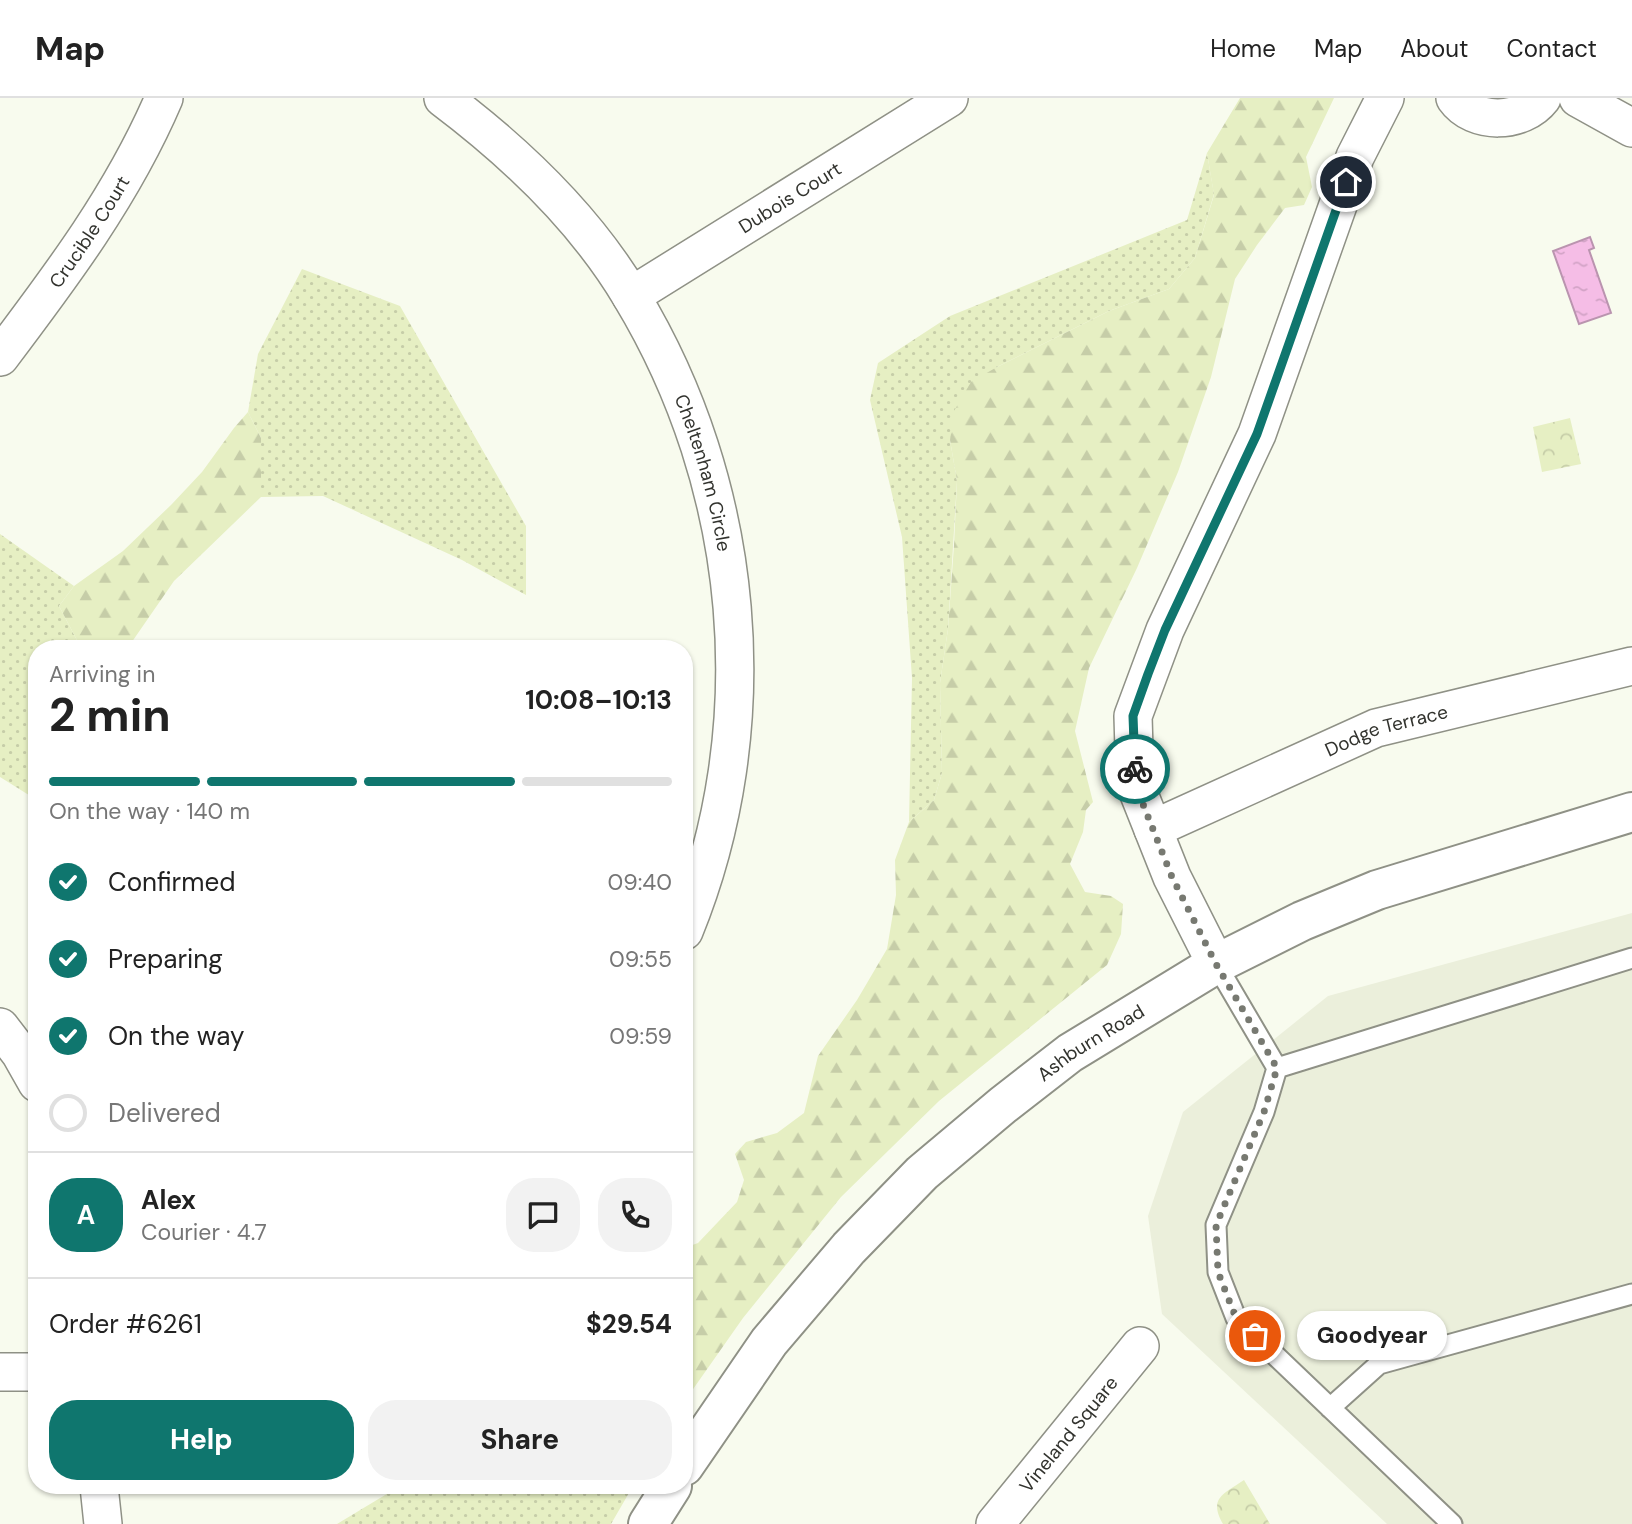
<!DOCTYPE html>
<meta charset="utf-8">
<style>
:root{--surface:#fff;--page:#f2f2f2;--text:#222;--muted:#767676;--line:#e0e0e0;--accent:#0f766e}
body{margin:0;font-family:"DM Sans",sans-serif;background:var(--page);color:var(--text);height:100vh;display:flex;flex-direction:column;font-size:26px;white-space:nowrap}
*{box-sizing:border-box;margin:0}
p{font-size:23px;color:var(--muted)}
.icon{flex:none;width:38px;height:38px;fill:none;stroke:currentColor;stroke-width:2;stroke-linecap:round;stroke-linejoin:round}
.map{position:relative;flex:1;overflow:hidden}
.drawer{position:absolute;left:28px;top:542px;width:665px;height:854px;display:flex;flex-direction:column;background:var(--surface);border-radius:28px;box-shadow:0 2px 5px #0004}
.drawer>*{flex:none}
.pin{position:absolute;display:grid;place-items:center;width:60px;height:60px;color:#fff;margin:-30px;border:4px solid #fff;border-radius:50%;box-shadow:0 2px 7px #0007}
.courier{position:absolute;display:grid;place-items:center;width:70px;height:70px;margin:-35px;border:5px solid #0f766e;border-radius:50%;background:#fff;color:#222;box-shadow:0 2px 9px #0007}
.bubble{position:absolute;height:49px;border-radius:24px;background:var(--surface);box-shadow:0 2px 5px #0004;font-size:23px;font-weight:700;line-height:49px;text-align:center}
.summary em{font-style:normal;font-weight:700}
.summary div{display:flex;flex-direction:column-reverse}
.summary{display:flex;align-items:center;justify-content:space-between;height:119px;padding:0 21px}
h1{font-size:46px;font-weight:700;line-height:52px}
.bar{display:grid;grid-template-columns:repeat(4,1fr);gap:10px 7px;align-content:center;height:84px;padding:0 21px}
.bar i{height:9px;border-radius:5px;background:var(--line)}
.bar .selected{background:var(--accent)}
.bar p{grid-column:span 4}
.line{display:flex;align-items:center;gap:18px;padding:0 21px;border-top:2px solid var(--line)}
.line div{flex:1}
.round{display:grid;place-items:center;flex:none;width:74px;height:74px;border-radius:28px;background:var(--page)}
ol{padding:0 21px;list-style:none}
li{display:flex;align-items:center;gap:21px;height:77px}
li p{margin-inline-start:auto}
li .icon{padding:7px;border-radius:50%;background:var(--accent);color:#fff;stroke-width:4}
li:last-child{color:var(--muted)}
li i{width:38px;height:38px;border:4px solid var(--line);border-radius:50%}
.cta{display:flex;gap:14px;margin-top:auto;padding:14px 21px}
.cta a{flex:1;height:80px;border-radius:28px;background:var(--accent);color:#fff;font-size:28px;font-weight:700;line-height:80px;text-align:center}
.cta a+a{background:var(--page);color:var(--text)}
header{display:flex;align-items:center;gap:42px;box-sizing:border-box;height:98px;padding:0 35px;background:var(--surface);border-bottom:2px solid var(--line)}
header strong{font-size:33px}
nav{display:flex;gap:38px;margin-inline-start:auto;font-size:24px}
.map>svg:first-child{display:block}
.built{fill:#ebefdb}
.grass{fill:url(#grass-dots)}
.forest{fill:url(#forest-firs)}
.park{fill:url(#park-crowns)}
.water{fill:url(#water-ripples);stroke:#ba94af;stroke-width:2}
.lines{fill:none;stroke-linecap:round;stroke-linejoin:round}
.service-casing{stroke:#8f9186;stroke-width:23}
.minor-casing{stroke:#8f9186;stroke-width:40}
.secondary-casing{stroke:#8f9186;stroke-width:42}
.service{stroke:#fff;stroke-width:19}
.minor{stroke:#fff;stroke-width:37}
.secondary{stroke:#fff;stroke-width:38}
.done{stroke:#777971;stroke-width:7;stroke-dasharray:0 12.6}
.route{stroke:#0f766e;stroke-width:9}
.labels{text-anchor:middle;stroke-width:7;stroke-linejoin:round;paint-order:stroke}
.street-label{font-size:19px;fill:#32332e;stroke:#fff}
</style>
<header>
<strong>Map</strong>
<nav><a>Home</a><a>Map</a><a>About</a><a>Contact</a></nav>
</header>
<div class="map">
<svg width="1632" height="1426" viewBox="0 0 1632 1426">
<defs>
<pattern id="grass-dots" width="8" height="8" patternUnits="userSpaceOnUse" patternTransform="scale(1.75)"><rect width="8" height="8" fill="#e6efc3"/><path d="M2 2h.1M6 6h.1" fill="none" stroke="#c6cda8" stroke-width="1.8" stroke-linecap="round"/></pattern>
<pattern id="forest-firs" width="22" height="20" patternUnits="userSpaceOnUse" patternTransform="scale(1.75)"><rect width="22" height="20" fill="#e6efc3"/><path d="M5 1l3.5 6h-7zM16 11l3.5 6h-7z" fill="#c6cda8"/></pattern>
<pattern id="park-crowns" width="20" height="18" patternUnits="userSpaceOnUse" patternTransform="scale(1.75)"><rect width="20" height="18" fill="#e6efc3"/><path d="M2 6a3 3 0 1 1 6 0M12 15a3 3 0 1 1 6 0" fill="none" stroke="#c6cda8"/></pattern>
<pattern id="water-ripples" width="26" height="14" patternUnits="userSpaceOnUse" patternTransform="scale(1.75)"><rect width="26" height="14" fill="#f5bde6"/><path d="M2 4q2-2 4 0t4 0M15 11q2-2 4 0t4 0" fill="none" stroke="#d2a3c6"/></pattern>
</defs>
<rect width="100%" height="100%" fill="#f8fbee"/>
<path class="built" d="M1632,815v611h-245l-225,-210 -14,-98 35,-104 145,-116z"/>
<path class="grass" d="M1207,55l7,41 -19,64 -26,31 -60,22 -112,56 -47,73 7,41 -9,148 -8,54 2,90 -8,27 -25,22 3,-144 -10,-141 -32,-137 8,-37 72,-47 237,-96z
M302,171l98,37 126,220v69l-64,-35 -139,-64 -62,1v-59l-13,-26 10,-58z
M0,436l74,52 -15,20 21,40 7,3h-50v139l-5,9 -32,-20z
M400,1388h233l-22,38h-274z"/>
<path class="forest" d="M1240,0h94l-28,59 6,30 -8,18 -19,3 -28,37 -22,34 -24,98 -33,95 -41,96 -48,100 -14,63 18,71 -7,8 -3,22 -13,32 15,28 26,4 12,8 -2,30 -14,31 -168,136 -98,96 -98,121 -59,84v-154l14,-5 39,-41 7,-22 -9,-26 11,-12 31,-9 27,-20 14,-57 39,-56 30,-51 9,-54 -1,-35 14,-38 25,-22 8,-27 -2,-90 8,-54 6,-84 3,-64 -7,-41 4,-29 17,-29 26,-15 112,-56 60,-22 26,-31 19,-63 -7,-42z
M248,314l13,26v59l-87,84 -47,68h-40l-7,-3 -21,-40 15,-20 49,-35 48,-46 31,-33 32,-44z"/>
<path class="park" d="M1570,320l11,46 -39,8 -9,-45z
M1244,1382l26,44h-47c-15,-26 1,-30 21,-44z"/>
<path class="water" d="M1590,139l4,11 -5,2 22,63 -32,11 -26,-73z"/>
<g class="lines">
<defs>
<path id="service" d="M1216,866l61,104 -13,44 -48,113 2,47 18,46 216,206
M1277,970l355,-110
M1330,1310l49,-44 253,-70"/>
<g id="minor">
<path id="s1" d="M443,0c73,55 141,119 188,198 115,190 137,429 53,635"/>
<path d="M1455,0c19,27 67,26 87,0"/>
<path d="M1578,0l54,30"/>
<path id="s2" d="M631,198l318,-198"/>
<path id="s3" d="M0,259c62,-82 123,-163 164,-259"/>
<path id="s4" d="M1153,731l223,-101 256,-62"/>
<path d="M1216,866l-44,-87 -37,-93 -2,-68 32,-86 92,-196 98,-277 30,-59"/>
<path d="M0,929l20,26 17,30"/>
<path d="M0,1274h37"/>
<path d="M99,1388l4,38"/>
<path id="s5" d="M995,1426l145,-178"/>
</g>
<g id="secondary">
<path id="s6" d="M684,1368l85,-124 80,-94 73,-75 81,-68 67,-52 146,-89 86,-43 75,-31 255,-78"/>
<path d="M648,1426l24,-38"/>
</g>
</defs>
<use href="#service" class="service-casing"/>
<use href="#minor" class="minor-casing"/>
<use href="#secondary" class="secondary-casing"/>
<use href="#service" class="service"/>
<use href="#minor" class="minor"/>
<use href="#secondary" class="secondary"/>
</g>
<g class="lines">
<path class="done" d="M1135,671v15l37,93 44,87 61,104 -13,44 -48,113 2,47 18,46 19,18"/>
<path class="route" d="M1135,671l-2,-53 15,-42 17,-44 92,-196 89,-252"/>
</g>
<g class="labels">
<g class="street-label">
<text dy="7" stroke="none"><textPath href="#s2" startOffset="187">Dubois Court</textPath></text>
<text dy="7" stroke="none"><textPath href="#s3" startOffset="154">Crucible Court</textPath></text>
<text dy="7" stroke="none"><textPath href="#s1" startOffset="467">Cheltenham Circle</textPath></text>
<text dy="7" stroke="none"><textPath href="#s4" startOffset="254">Dodge Terrace</textPath></text>
<text dy="7" stroke="none"><textPath href="#s6" startOffset="592">Ashburn Road</textPath></text>
<text dy="7" stroke="none"><textPath href="#s5" startOffset="116">Vineland Square</textPath></text>
</g>
</g>
</svg>
<div class="pin" style="left:1255px;top:1238px;background:#ea580c"><svg class="icon" aria-label="bag" viewBox="0 0 24 24"><path d="M5 8h14l-1 12H6zM9 8a3 3 0 0 1 6 0"/></svg></div>
<div class="pin" style="left:1346px;top:84px;background:#1f2937"><svg class="icon" aria-label="home" viewBox="0 0 24 24"><path d="M3 11l9-7 9 7M6 9v11h12V9"/></svg></div>
<div class="courier" style="left:1135px;top:671px"><svg class="icon" aria-label="bike" viewBox="0 0 24 24"><circle cx="6" cy="16" r="4"/><circle cx="18" cy="16" r="4"/><path d="M6 16l4-8h5l3 8M10 8l3 8H6M13 5h3"/></svg></div>
<div class="bubble" style="left:1297px;top:1213px;width:150px">Goodyear</div>
<section class="drawer">
<div class="summary"><div><h1>2 min</h1><p>Arriving in</p></div><em>10:08–10:13</em></div>
<div class="bar"><i class="selected"></i><i class="selected"></i><i class="selected"></i><i></i><p>On the way · 140 m</p></div>
<ol>
<li><svg class="icon" aria-label="check" viewBox="0 0 24 24"><path d="M5 12l5 5 9-10"/></svg>Confirmed<p>09:40</p></li>
<li><svg class="icon" aria-label="check" viewBox="0 0 24 24"><path d="M5 12l5 5 9-10"/></svg>Preparing<p>09:55</p></li>
<li><svg class="icon" aria-label="check" viewBox="0 0 24 24"><path d="M5 12l5 5 9-10"/></svg>On the way<p>09:59</p></li>
<li><i></i>Delivered</li>
</ol>
<div class="line" style="height:126px"><b class="round" style="background:var(--accent);color:#fff">A</b><div><b>Alex</b><p>Courier · 4.7</p></div><a class="round"><svg class="icon" aria-label="chat" viewBox="0 0 24 24"><path d="M4 5h16v11H9l-5 4z"/></svg></a><a class="round"><svg class="icon" aria-label="phone" viewBox="0 0 24 24"><path d="M5 4h4l2 5-3 2q2 4 5 5l2-3 5 2v4C11 20 4 13 5 4z"/></svg></a></div>
<div class="line" style="height:91px"><div>Order #6261</div><b>$29.54</b></div>
<div class="cta"><a>Help</a><a>Share</a></div>
</section>
</div>
